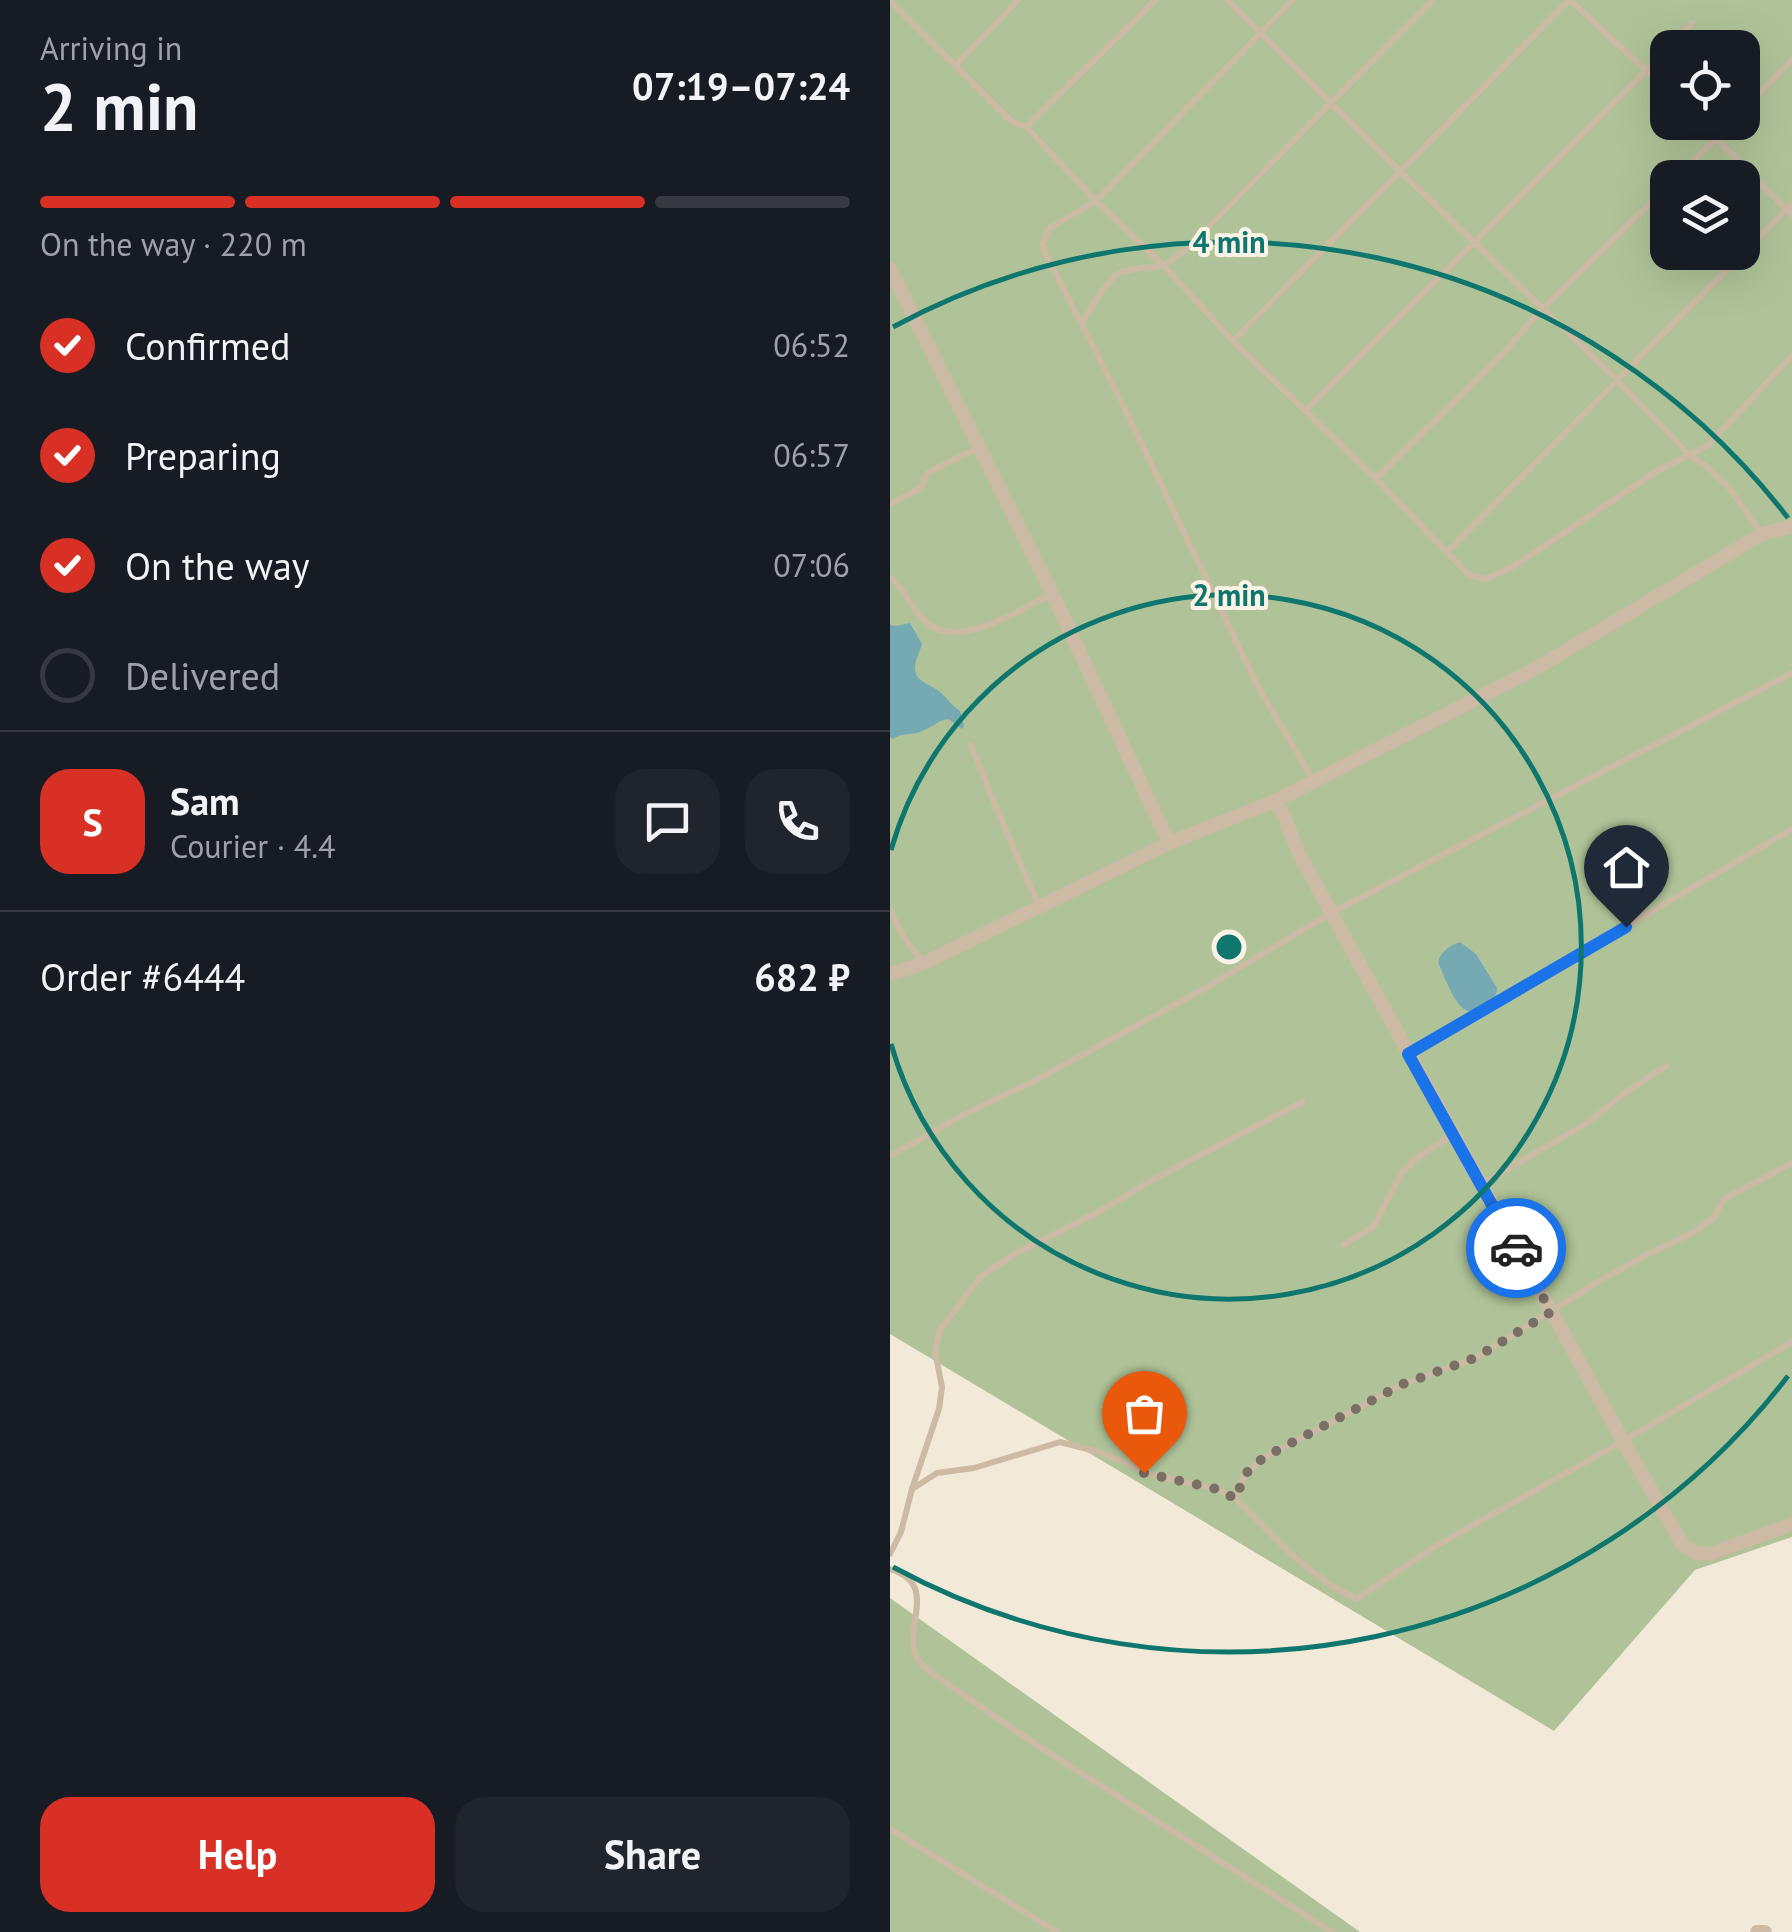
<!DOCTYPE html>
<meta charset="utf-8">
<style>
:root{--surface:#171b24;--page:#20242c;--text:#f1f3f6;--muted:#9ea1a6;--line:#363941;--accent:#d93025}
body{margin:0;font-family:"PT Sans",sans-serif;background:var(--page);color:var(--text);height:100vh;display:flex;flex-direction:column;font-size:38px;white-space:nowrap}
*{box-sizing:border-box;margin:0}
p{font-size:32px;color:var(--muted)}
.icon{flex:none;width:55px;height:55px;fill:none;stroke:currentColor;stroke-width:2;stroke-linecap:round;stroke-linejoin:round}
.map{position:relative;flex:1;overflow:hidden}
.sheet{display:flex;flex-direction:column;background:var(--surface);width:890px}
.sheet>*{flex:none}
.tools{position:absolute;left:760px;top:30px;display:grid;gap:20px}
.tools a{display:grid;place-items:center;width:110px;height:110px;border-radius:20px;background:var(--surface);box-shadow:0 10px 40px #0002;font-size:50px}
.pin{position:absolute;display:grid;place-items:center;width:85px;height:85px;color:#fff;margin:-102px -42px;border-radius:50% 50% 50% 0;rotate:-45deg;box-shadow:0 0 10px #0007}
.pin .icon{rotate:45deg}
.courier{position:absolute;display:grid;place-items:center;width:100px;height:100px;margin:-50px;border:8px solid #1a73e8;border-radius:50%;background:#fff;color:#222;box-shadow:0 2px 12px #0007}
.overview em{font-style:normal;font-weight:700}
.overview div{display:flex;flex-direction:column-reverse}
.overview{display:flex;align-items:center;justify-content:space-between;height:170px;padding:0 40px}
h1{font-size:65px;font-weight:700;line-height:75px}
.bar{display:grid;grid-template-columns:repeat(4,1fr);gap:15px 10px;align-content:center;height:120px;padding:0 40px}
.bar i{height:12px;border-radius:8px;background:var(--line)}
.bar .current{background:var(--accent)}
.bar p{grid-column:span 4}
.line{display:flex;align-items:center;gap:25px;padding:0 40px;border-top:2px solid var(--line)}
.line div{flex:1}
.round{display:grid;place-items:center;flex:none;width:105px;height:105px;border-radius:30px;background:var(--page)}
ol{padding:0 40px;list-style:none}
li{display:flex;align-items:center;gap:30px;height:110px}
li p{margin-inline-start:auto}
li .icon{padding:10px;border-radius:50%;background:var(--accent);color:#fff;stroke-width:4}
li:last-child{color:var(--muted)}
li i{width:55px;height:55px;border:5px solid var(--line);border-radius:50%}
.cta{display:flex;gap:20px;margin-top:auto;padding:20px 40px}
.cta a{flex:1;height:115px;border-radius:30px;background:var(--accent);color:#fff;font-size:40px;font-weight:700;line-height:115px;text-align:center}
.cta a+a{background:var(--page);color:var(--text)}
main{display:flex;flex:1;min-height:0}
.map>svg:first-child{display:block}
.green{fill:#b0c398;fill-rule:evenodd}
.water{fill:#75aab2}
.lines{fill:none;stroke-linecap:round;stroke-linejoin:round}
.service{stroke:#ccbaa4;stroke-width:6}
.minor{stroke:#ccbaa4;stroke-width:14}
.done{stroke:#796f64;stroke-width:10;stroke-dasharray:0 18}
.route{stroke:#1a73e8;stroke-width:12}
.ring{fill:none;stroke:#0f766e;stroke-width:5}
.centre{fill:#0f766e;stroke:#fbf3e5;stroke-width:5}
.ring-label{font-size:30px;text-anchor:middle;font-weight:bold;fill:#0f766e;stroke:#fbf3e5;stroke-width:8;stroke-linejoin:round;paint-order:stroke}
</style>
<main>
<section class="sheet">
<div class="overview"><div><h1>2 min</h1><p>Arriving in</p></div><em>07:19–07:24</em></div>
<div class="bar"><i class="current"></i><i class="current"></i><i class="current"></i><i></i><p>On the way · 220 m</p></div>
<ol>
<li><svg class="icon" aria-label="check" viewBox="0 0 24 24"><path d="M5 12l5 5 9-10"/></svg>Confirmed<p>06:52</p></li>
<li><svg class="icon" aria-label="check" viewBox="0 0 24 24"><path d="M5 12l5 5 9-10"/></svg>Preparing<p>06:57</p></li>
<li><svg class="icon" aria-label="check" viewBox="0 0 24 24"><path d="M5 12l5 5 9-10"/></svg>On the way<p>07:06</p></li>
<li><i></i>Delivered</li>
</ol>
<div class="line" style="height:180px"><b class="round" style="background:var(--accent);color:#fff">S</b><div><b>Sam</b><p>Courier · 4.4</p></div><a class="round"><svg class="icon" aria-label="chat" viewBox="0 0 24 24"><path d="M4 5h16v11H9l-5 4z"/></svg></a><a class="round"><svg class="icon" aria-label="phone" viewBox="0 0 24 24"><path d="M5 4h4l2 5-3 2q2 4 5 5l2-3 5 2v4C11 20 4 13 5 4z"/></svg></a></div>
<div class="line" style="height:130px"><div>Order #6444</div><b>682 ₽</b></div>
<div class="cta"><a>Help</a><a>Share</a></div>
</section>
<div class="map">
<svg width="902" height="1932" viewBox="0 0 902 1932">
<rect width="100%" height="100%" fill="#f3e9d8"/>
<path class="green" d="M0,0h902v1537l-97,33 -141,161 -664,-397zM778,48h74v74h-74zM778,178h74v74h-74z
M0,1598l470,334h-470z"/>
<path class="water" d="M20,623l12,21c-2,8 -8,17 -7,26 2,13 18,15 26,23 7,6 10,12 19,18l4,15 -2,3 -14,-10c-12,2 -19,11 -31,14 -9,2 -15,0 -24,6l-3,-2v-112l5,1z
M570,942l16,12 21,34c-1,11 -4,12 -14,17 -4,2 -11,7 -15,6 -13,-3 -25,-38 -30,-49 3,-11 11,-16 22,-20z"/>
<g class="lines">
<path class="service" d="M337,0l174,172 215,207 74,77 16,10 23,22 32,45
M403,0l-197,201 -47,27 -6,16 2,9 76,148 137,286 55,93
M680,0l98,91
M0,1l121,120 15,6 70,74 68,65 69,75 143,138 93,96 17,4 26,-12 145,-96 50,-25 85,-90
M779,48l23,-25
M65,66l63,-66
M852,111l50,-51
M810,122l92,93
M136,127l129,-127
M786,178l56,-56
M192,323l21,-34 15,-16 22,-5 24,-2 22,-17 247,-249
M343,341l336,-341
M416,410l362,-361
M486,479l131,-130 35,-40 126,-123
M0,504l31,-16 6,-15 52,-26
M557,552l345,-348
M0,577c17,14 23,38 41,49 32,21 91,-17 120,-32
M81,745l26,65 42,96
M0,911l14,27 19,24
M520,1053l382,-224
M0,1156l75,-42 71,-34 171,-93 124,-74 461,-240
M592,1184l105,-61 36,-29 43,-28
M453,1245l30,-18 28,-53 13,-14 38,-25
M22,1489l25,-16 37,-5 86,-26 35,9 32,12 17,10 73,16 19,10 57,57 37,29 26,14 78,-52 189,-106 169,-99
M346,1499l8,-24 19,-17 140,-74 72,-26 121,-75 48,-27 50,-24 20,-15 10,-18 68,-36
M0,1554l11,-22 11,-43 27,-80 3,-22 -7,-36 5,-21 40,-53 31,-21 91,-46 52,-31 148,-77
M0,1569c49,15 14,55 26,87 2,5 6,9 10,13l106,73 300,190
M0,1829l167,103"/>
<path class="minor" d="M0,269l162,324 117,250
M387,800l24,58 322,583 60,104 13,8 14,1 82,-30
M0,974l34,-11 245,-120 108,-43 256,-130 229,-136 30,-8
M867,1932h8"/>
</g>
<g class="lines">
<path class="done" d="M254,1473l73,16 19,10 8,-24 19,-17 140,-74 72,-26 76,-46 -35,-64"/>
<path class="route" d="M626,1248l-108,-194 218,-127"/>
</g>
<g class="ring">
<path d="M1 850A352 352 0 1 1 1 1044"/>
<path d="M898 1376A705 705 0 0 1 3 1567M3 327A705 705 0 0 1 898 518"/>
</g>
<circle cx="339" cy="947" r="15" class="centre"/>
<g class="ring-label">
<text x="339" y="253">4 min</text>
<text x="339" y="606">2 min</text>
</g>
</svg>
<div class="tools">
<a><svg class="icon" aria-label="locate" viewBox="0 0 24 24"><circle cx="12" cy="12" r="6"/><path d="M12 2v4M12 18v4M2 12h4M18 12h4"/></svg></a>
<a><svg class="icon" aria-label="layers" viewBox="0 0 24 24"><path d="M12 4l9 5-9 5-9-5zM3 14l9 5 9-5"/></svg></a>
</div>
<div class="pin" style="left:254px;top:1473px;background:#ea580c"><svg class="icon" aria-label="bag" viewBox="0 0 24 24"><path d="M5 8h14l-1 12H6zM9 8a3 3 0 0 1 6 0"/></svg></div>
<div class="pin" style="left:736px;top:927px;background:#1f2937"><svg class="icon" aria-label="home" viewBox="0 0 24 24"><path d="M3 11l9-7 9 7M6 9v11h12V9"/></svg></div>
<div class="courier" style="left:626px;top:1248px"><svg class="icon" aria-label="car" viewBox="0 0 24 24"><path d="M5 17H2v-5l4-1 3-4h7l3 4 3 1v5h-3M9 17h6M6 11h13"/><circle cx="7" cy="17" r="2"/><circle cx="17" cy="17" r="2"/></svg></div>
</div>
</main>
